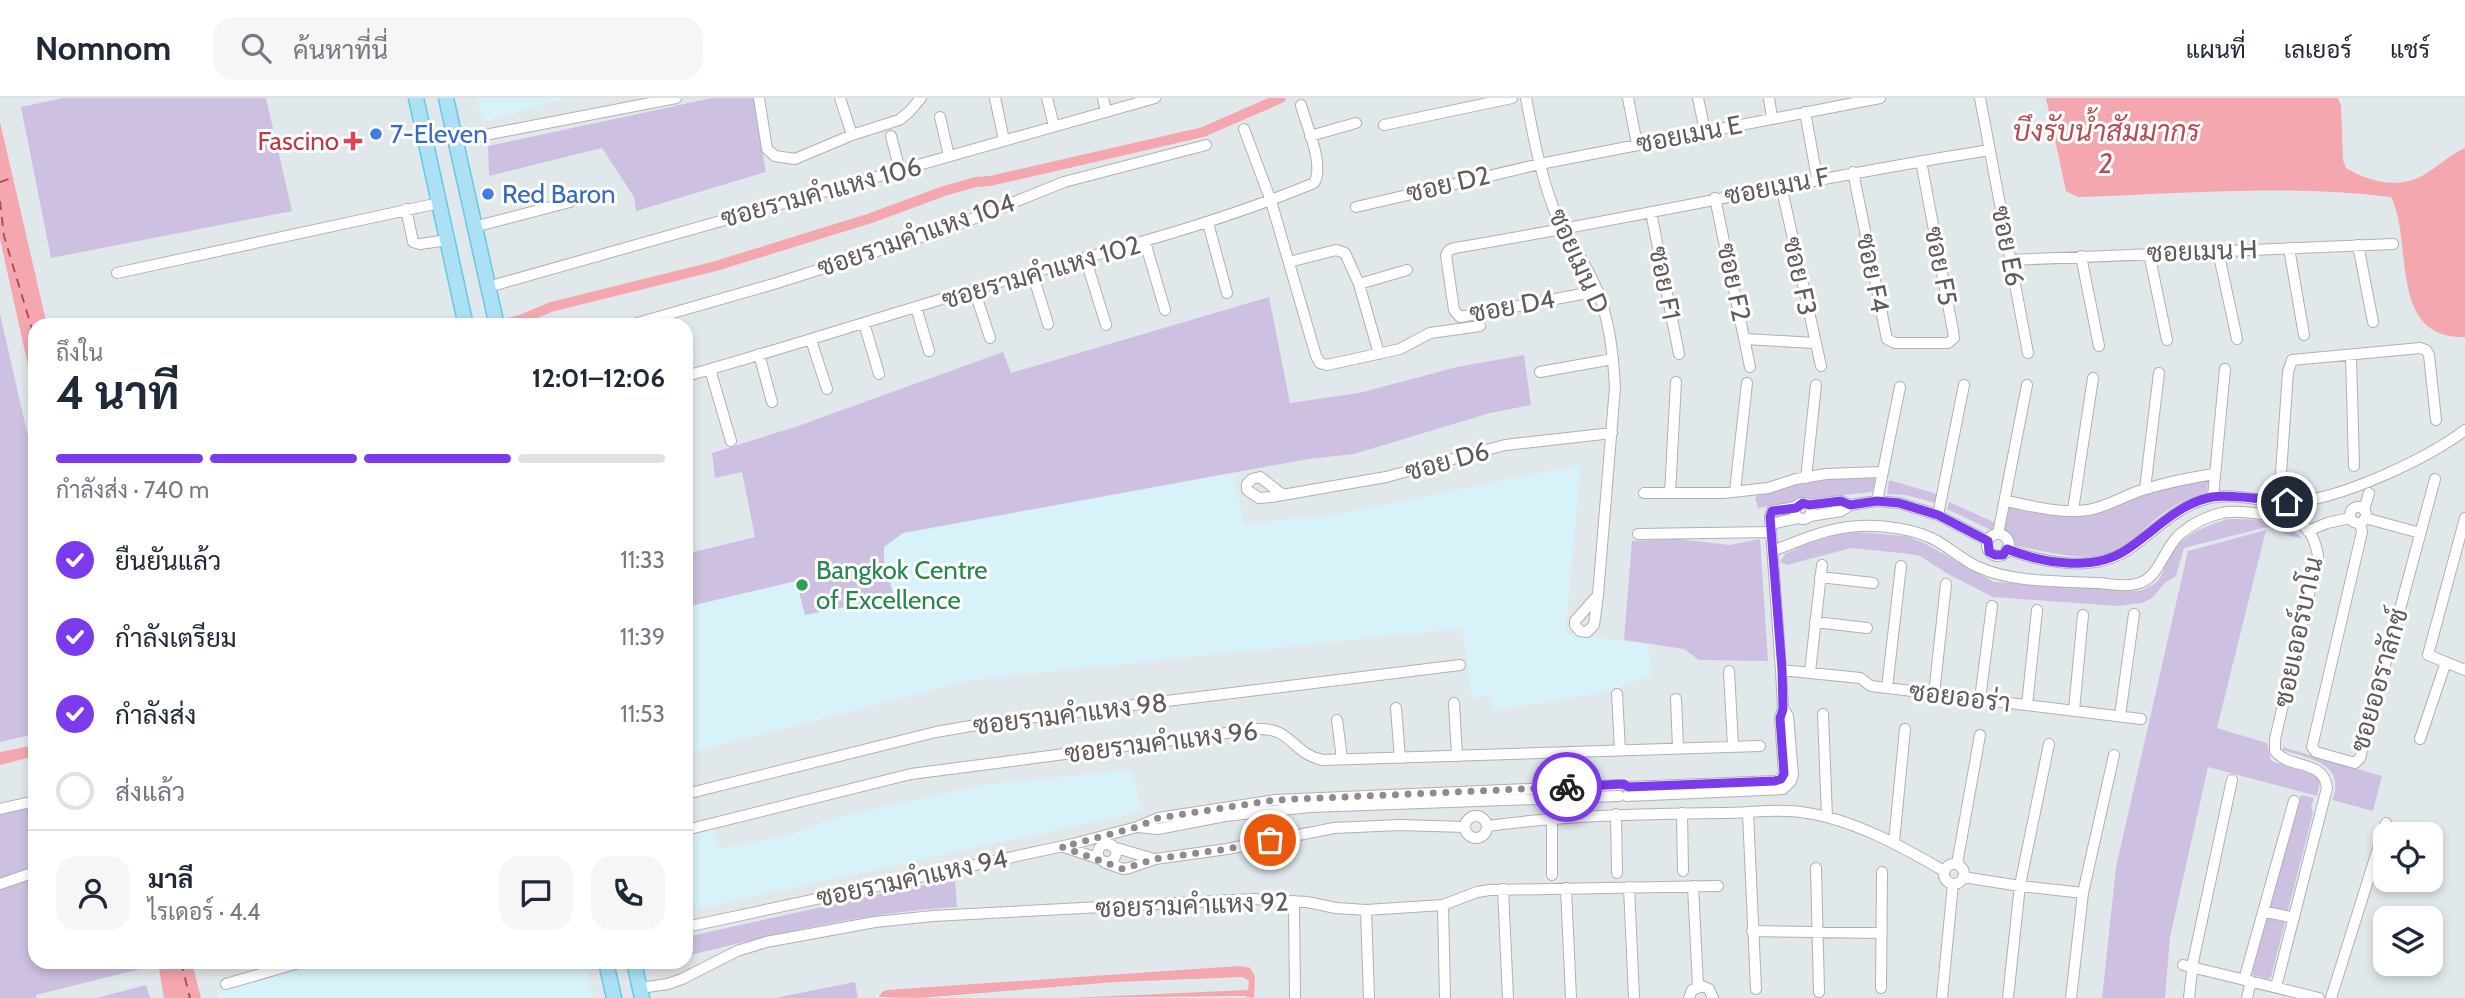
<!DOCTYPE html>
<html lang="th">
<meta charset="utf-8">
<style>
:root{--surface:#fff;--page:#f6f6f7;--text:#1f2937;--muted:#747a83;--line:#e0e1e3;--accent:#7c3aed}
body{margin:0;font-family:Cabin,Sarabun,sans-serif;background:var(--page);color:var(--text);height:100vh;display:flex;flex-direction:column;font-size:26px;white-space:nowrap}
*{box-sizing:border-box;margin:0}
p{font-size:23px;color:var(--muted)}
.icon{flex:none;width:38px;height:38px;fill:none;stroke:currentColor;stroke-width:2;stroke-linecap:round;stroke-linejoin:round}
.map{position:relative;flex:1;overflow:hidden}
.sheet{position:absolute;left:28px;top:220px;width:665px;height:651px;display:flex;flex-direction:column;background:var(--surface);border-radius:21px;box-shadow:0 4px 10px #0003}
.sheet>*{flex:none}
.controls{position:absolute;left:2373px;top:724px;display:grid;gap:14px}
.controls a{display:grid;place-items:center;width:70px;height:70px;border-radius:14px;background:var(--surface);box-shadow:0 4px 10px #0003;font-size:35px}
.pin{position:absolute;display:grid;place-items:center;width:60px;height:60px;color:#fff;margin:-30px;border:4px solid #fff;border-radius:50%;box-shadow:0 2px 7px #0007}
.courier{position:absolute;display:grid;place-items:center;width:70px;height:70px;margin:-35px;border:5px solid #7c3aed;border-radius:50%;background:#fff;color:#222;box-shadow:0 2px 9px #0007}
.summary em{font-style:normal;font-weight:700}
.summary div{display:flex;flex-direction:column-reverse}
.summary{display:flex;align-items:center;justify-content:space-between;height:119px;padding:0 28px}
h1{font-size:46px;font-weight:700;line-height:52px}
.bar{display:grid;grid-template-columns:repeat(4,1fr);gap:10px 7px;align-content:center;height:84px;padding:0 28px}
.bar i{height:9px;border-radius:5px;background:var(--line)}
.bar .selected{background:var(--accent)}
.bar p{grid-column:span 4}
.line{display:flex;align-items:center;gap:18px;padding:0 28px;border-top:2px solid var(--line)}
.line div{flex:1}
.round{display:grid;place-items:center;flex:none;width:74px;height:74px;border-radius:21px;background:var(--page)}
ol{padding:0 28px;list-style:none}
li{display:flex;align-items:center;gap:21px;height:77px}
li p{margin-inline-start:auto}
li .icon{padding:7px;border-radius:50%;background:var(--accent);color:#fff;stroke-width:4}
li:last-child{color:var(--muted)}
li i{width:38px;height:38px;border:4px solid var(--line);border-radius:50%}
header{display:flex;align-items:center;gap:42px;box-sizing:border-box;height:98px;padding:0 35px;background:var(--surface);border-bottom:2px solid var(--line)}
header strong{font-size:33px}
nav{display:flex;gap:38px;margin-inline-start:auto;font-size:24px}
.search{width:490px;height:63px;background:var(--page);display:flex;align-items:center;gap:18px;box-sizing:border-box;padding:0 24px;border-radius:21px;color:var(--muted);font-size:26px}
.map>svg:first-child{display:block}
.commercial{fill:#d8f2f9}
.green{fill:#cec0e0}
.water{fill:#f5a7b0}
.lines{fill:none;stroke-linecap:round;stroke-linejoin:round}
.canal{stroke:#f5a7b0;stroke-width:10}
.ferry{stroke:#b44e51;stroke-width:2;stroke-dasharray:9 7;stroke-linecap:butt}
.street-casing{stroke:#b5afaf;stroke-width:12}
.primary-casing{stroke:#64cbe0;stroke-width:17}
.street{stroke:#fff;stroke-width:10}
.primary{stroke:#ace0f5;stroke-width:14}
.done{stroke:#8d8c8d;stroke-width:7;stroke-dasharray:0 12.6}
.route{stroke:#7c3aed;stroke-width:9}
.shop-dot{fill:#3f7fe0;stroke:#fff;stroke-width:2.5}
.health-dot{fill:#e0444e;stroke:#fff;stroke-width:2.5}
.leisure-dot{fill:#2e9e5b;stroke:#fff;stroke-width:2.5}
.labels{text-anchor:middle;stroke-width:6;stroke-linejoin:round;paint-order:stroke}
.shop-label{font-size:26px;fill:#366cbe;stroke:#fff;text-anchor:start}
.street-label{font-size:26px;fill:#605a5a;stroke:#fff}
.health-label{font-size:26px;fill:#be3a42;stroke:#fff;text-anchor:end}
.leisure-label{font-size:26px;fill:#27864d;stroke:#fff;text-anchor:start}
.water-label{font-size:28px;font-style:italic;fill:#b44e51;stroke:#fff}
</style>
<header>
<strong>Nomnom</strong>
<div class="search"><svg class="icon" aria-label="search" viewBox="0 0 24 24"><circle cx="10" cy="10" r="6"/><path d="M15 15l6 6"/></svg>ค้นหาที่นี่</div>
<nav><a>แผนที่</a><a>เลเยอร์</a><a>แชร์</a></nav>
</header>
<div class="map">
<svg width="2465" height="900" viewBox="0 0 2465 900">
<rect width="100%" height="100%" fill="#e1e8eb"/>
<path class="commercial" d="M477,0h88l-82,24z
M1581,367l-16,169 83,10 4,31 -43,16 -116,20 -2,-17 -19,4 -10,-70 -491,52 -285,74v-147l111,-27 96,17 -9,-37v-13l18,-14 331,-61 11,52 84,-8z
M1132,672l10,41 -456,100v-86l25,-6 8,30 72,-14 41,-16 153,-34z
M585,864l8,36h-374l-2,-7 102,-28z"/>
<path class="green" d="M63,0h203l26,113 -241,47 -30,-151z
M712,0h41l13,74 -130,39 -2,-14 -32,-49 -113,28 -1,-30z
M1269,199l21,106 69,-10 98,-26 67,-12 7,50 -41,8 -136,41 -46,5 -405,74 -19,14v13l10,37 -89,18 -9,-34 -110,26v-65l4,11 65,-16 -13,-65 -27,6 -3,-25 86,-27 205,-74 8,21z
M0,216l35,153v267l-35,8z
M1870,378l5,3 -1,10 -3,3 -65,7 -48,9 -3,-10 4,-5 71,-16z
M2208,381l-1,13c-16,6 -31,11 -45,22 -17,13 -31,31 -52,39 -24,10 -72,-3 -97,-8l-11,-18 7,-22 45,10 48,-3 48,-19z
M1889,382l48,14 -2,9 -29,-8 -19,-1z
M1949,404l47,21 -3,8 -46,-22z
M2228,421c26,0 55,0 74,19 -13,0 -21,-8 -35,-11l-83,21 -8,28 -11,7 -13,15 -10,5 -25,3 -124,-9 -45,-23 -28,-18 -10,-2 -59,-6 -64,17 -7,-3 5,-8 19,-9 32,-10 21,-3 24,2 25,2 18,7 70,39 145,9c28,-9 20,-19 33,-39 13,-19 35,-26 56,-33z
M2266,432l-49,198 50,15 4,18 46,15 3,6 -3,14 -109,-29 -38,170 -5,61h-63l14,-131 72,-316z
M1677,441l53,6 30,-6 8,122 -69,-1 -15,-11 -60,-9 8,-99z
M2283,649l99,29 -9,35 -41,-11c15,-37 -23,-41 -49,-50z
M2301,697l13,3 -3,10 2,5 -42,164 -4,2 -14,-4 -1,-4z
M35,708v156h121v3l-120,30 1,3h-37v-183z
M955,782l2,27c-92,5 -181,27 -271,49v-19l221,-49z
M855,884l3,16h-85h1z
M146,887l4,13h-53z"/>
<path class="water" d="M2046,0h292l3,8 2,54 3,8c29,17 59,22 87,1 11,-8 19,-15 32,-21v189c-78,2 -51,-95 -74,-140 -103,-13 -210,-3 -313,0l-12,-6z
M0,24l47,203 -12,1v71l-35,-158z
M35,647v11l-35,9v-13z
M158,865h34l9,35h-37z
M1239,868l11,2 5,8 -1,22 -10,-2 -177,2 181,-8 1,-9 -6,-4 -127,5 -197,16 -40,-1 3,-5 5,-2z"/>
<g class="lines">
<path class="canal" d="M499,227l21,-5 31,-13 165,-41 155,-48 73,-27 32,-9 14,-1 213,-49 78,-34"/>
<path class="ferry" d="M0,84l12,-4
M0,103l4,35 31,103
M181,864l9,36"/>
<defs>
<path id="street" d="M759,0l8,51 8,7 20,3 57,-24 47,-15 10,-8 12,-14
M840,0l12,37
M995,0l9,42
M1047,0l7,28
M1103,0l3,14
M1526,0c7,37 14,74 27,109 10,26 29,50 41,76 15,32 19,69 21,104l-17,208
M1628,0l9,46
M1698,0l7,33
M1769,0l3,20
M1980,0l48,255
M1805,14l12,66
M940,19l9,39
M1384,27l128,-27
M1244,31l27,72 45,155 4,7 7,2 73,-16 30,-16 50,-7
M891,38l9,35
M1310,38l46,-13
M456,45l24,-7 196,-38
M1853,74l34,167 8,4h53l6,-5 -1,-7 -32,-170
M1781,87l40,181
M1715,100l35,169
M1356,109l184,-43 340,-66
M406,111l7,33 7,2 28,-4
M1651,114l28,142
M1208,125l19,70
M474,129l96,-25
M1145,144l20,68
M2358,147l15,77
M2289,150l15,87
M2218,153l19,88
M2149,155l18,87
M2081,158l18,90
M1085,159l21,68
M2011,162l382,-16
M1289,164l47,-12 9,3 14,31 20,70
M1032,174l16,52
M117,175l322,-70
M1359,186l48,-14
M488,189l667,-189
M974,191l16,49
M1598,193l-138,26 -6,-7 -8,-55 3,-5 6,-2c179,-30 356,-70 535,-98
M916,209l13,44
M864,225l15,51
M627,228l150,-43 178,-57 109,-44 142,-37
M1746,241l68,4
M811,242l16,49
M759,256l13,48
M2351,257l3,111
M710,271l21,72
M1540,274l73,-13
M686,278c104,-29 206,-63 310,-93 107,-31 215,-57 318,-100 11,-18 -8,-58 -13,-78
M1806,380l10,-93
M2145,391l14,-116
M1735,393l12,-108
M1644,395h79l45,-5 28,-9 30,-5 55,-2
M1670,395l6,-111
M1283,397l-23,-18 -8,2 -5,5v6l12,8 12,-1 115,-20 119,-32 107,-12
M2213,399l12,-128
M1877,403l23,-114
M2006,403c26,5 55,13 82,9 18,-3 34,-13 51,-19 25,-8 49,-13 75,-17
M2279,404l9,-130 4,-12 128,-12 6,2 3,5 7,65
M1795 413a8 8 0 1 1 16 0a8 8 0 1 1-16 0Z
M1809,407l32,-4 9,4 27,-4 22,2 39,12 50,26
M2350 417a8 8 0 1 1 16 0a8 8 0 1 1-16 0Z
M2073,412l20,-132
M2364,412l5,-17
M1938,417l26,-130
M1810,418l31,-5 9,-6
M2365,420l55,15
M2465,420l-37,137 37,15
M2360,425l2,9 -50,215 4,5 39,11 5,-5 75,-279
M1771,426l27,-6
M2308,433l19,-8 23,-5
M1638,436l133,-2
M1998,436l29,-149
M1987 447a11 11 0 1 1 22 0a11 11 0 1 1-22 0Z
M2007,451c35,14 85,23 119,2 29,-19 49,-45 84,-53 25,-6 54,5 80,4 47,-1 137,-43 175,-72
M1773,453c27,-11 57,-24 87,-25 24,-1 56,3 77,15 14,8 26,19 41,26 35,16 82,14 121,16 11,1 25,4 37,1 23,-4 27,-35 44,-50 12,-10 28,-18 42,-21 15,-4 72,3 83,14 8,7 11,18 13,28l-43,184v12c15,19 49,8 52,37l-51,199
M1820,479l53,6
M1598,497l-4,30 -7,7 -7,-1 -5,-6v-4z
M1815,524l52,6
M1781,572l79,8 11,8 270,33
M1729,573l4,75
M1810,574l12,-107
M1887,590l14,-122
M1617,596l3,56
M1934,596l12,-110
M1676,601l2,49
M1980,601l12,-93
M1454,605l3,53
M2027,607l10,-95
M1396,610l4,50
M2074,612l9,-95
M1823,616l4,103
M2120,618l14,-102
M1337,622l5,39
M2420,641l26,-77
M1628,689l147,-6 6,-2 3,-5 -4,-56 3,-10 -2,-38 -11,-153 2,-6 23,-4
M686,696l250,-62 52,-9 472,-58
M1627,698l156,-7 8,-8 2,-6 -5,-59 -5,-8
M0,711l35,-8
M1682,715l1,58
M1748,715l8,176
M1616,716l1,59
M1465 729a11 11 0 1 1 22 0a11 11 0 1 1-22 0Z
M1552,719v58
M1488,728c79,-11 154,-12 234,-13 28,0 57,-5 85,0 47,7 96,34 137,58
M1138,729l20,2 67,-13 85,-9 309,-11
M686,732l225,-56 346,-45c35,-2 35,25 66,31l437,-14
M1894,744l11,-113
M1098 755a9 9 0 1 1 18 0a9 9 0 1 1-18 0Z
M1064,749l36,12
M1113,749l41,12
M1104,764l19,7 6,-1 26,-9 72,-10 107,-21 65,-3 66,2
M1944 776a10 10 0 1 1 20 0a10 10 0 1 1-20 0Z
M1957,766l23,-129
M1816,770l3,124
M1963,779l57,9 63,7
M0,786l35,-12
M1693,788l5,100
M1629,789l5,111
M1566,790l5,110
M1503,791l5,109
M1294,803l1,97
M1443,807l2,93
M1366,812l3,88
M2263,813l31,7
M686,829l387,-83 64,-17 21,-9 117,-18 344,-15
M1752,833l130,2
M2183,867l136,33
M2244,882l50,-179
M226,886l76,-22
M640,890l28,-4 14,-5 55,-28 29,-9 109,-20 58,-6 321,-17 53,3 29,6 30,2 77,-5 34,-13 13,-2 228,-4
M1881,890l1,-116
M1689,900l3,-8 10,-4 7,3 4,9
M1942,900l11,-114
M2008,900l12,-113 29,-141
M2071,900l12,-105 31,-138
M2189,900l4,-36 39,-182
M2247,900l4,-17
M2331,900l55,-175"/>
<path id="primary" d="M416,0l50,228
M446,0l51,228
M606,864l8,36
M634,864l8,36"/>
</defs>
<use href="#street" class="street-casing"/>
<use href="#primary" class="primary-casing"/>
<use href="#street" class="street"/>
<use href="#primary" class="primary"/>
</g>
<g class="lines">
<path class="done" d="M1270,742l-43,9 -72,10 -32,10 -61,-22 75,-20 21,-9 117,-18 292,-13"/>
<path class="route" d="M1567,689l57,-3 4,3 147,-6 6,-2 3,-5 -4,-56 3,-9 -1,-39 -12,-153 2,-6 24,-3 7,-5 6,2 32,-4 9,4 27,-4 22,2 39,12 50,26 1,11 6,3h8l4,-6c35,14 86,23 119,1 29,-19 51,-46 86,-53 21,-3 53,3 75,5"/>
</g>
<g class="shop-dot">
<circle cx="376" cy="36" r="7"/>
<circle cx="488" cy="96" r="7"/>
</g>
<path class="health-dot" d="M349.5 32.5h7v7h7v7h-7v7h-7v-7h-7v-7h7z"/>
<circle class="leisure-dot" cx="802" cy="487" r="7"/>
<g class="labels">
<g class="shop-label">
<text x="390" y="45">7-Eleven</text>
<text x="502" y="105">Red Baron</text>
</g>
<g class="street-label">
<text transform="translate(1689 36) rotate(-11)" y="9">ซอยเมน E</text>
<text transform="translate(1448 86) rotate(-13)" y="9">ซอย D2</text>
<text transform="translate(1777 88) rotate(-11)" y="9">ซอยเมน F</text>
<text transform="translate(821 94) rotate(-15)" y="9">ซอยรามคําแหง 106</text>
<text transform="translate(916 137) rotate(-19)" y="9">ซอยรามคําแหง 104</text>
<text transform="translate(2008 148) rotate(79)" y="9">ซอย E6</text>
<text transform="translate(2202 153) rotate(-2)" y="9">ซอยเมน H</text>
<text transform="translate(1579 163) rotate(66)" y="9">ซอยเมน D</text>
<text transform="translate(1941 168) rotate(79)" y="9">ซอย F5</text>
<text transform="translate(1041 174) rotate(-16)" y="9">ซอยรามคําแหง 102</text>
<text transform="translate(1873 175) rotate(79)" y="9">ซอย F4</text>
<text transform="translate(1800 178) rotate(78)" y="9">ซอย F3</text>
<text transform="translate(1734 184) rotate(78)" y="9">ซอย F2</text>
<text transform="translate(1665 185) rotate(79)" y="9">ซอย F1</text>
<text transform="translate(1512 208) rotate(-10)" y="9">ซอย D4</text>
<text transform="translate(1447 363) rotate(-15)" y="9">ซอย D6</text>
<text transform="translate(2298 534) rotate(-78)" y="9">ซอยเออร์บาโน</text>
<text transform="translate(2379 582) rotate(-74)" y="9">ซอยออราลักซ์</text>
<text transform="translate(1960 599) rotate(7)" y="9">ซอยออร่า</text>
<text transform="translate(1070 616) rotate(-7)" y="9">ซอยรามคําแหง 98</text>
<text transform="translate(1161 644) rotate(-7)" y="9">ซอยรามคําแหง 96</text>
<text transform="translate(912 780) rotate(-12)" y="9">ซอยรามคําแหง 94</text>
<text transform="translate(1192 807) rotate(-2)" y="9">ซอยรามคําแหง 92</text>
</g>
<g class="health-label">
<text x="339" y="52">Fascino</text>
</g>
<g class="leisure-label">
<text x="816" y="481">Bangkok Centre<tspan x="816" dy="30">of Excellence</tspan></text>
</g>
<g class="water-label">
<text x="2106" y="43">บึงรับน้ำสัมมากร<tspan x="2106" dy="32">2</tspan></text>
</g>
</g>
</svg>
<div class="controls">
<a><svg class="icon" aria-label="locate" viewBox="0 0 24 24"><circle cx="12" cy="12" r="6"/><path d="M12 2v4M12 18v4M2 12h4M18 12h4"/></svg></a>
<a><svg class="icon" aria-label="layers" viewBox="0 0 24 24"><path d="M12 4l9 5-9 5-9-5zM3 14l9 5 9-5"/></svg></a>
</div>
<div class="pin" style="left:1270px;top:742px;background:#ea580c"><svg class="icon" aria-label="bag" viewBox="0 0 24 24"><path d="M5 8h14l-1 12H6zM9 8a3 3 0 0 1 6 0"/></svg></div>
<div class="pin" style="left:2287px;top:404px;background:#1f2937"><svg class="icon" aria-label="home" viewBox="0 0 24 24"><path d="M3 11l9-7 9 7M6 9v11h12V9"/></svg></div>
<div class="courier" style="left:1567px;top:689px"><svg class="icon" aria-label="bike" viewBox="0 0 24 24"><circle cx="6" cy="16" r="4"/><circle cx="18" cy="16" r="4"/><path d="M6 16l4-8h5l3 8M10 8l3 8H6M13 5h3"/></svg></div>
<section class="sheet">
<div class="summary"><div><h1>4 นาที</h1><p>ถึงใน</p></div><em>12:01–12:06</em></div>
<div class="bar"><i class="selected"></i><i class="selected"></i><i class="selected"></i><i></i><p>กำลังส่ง · 740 m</p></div>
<ol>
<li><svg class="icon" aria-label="check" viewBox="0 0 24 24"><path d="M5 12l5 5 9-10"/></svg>ยืนยันแล้ว<p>11:33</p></li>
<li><svg class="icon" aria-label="check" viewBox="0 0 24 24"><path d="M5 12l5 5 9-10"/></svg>กำลังเตรียม<p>11:39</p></li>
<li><svg class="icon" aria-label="check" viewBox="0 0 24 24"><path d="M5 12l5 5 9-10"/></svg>กำลังส่ง<p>11:53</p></li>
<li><i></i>ส่งแล้ว</li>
</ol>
<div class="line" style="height:126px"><a class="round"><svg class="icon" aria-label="person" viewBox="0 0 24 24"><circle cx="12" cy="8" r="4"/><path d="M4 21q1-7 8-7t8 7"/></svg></a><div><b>มาลี</b><p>ไรเดอร์ · 4.4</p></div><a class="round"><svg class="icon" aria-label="chat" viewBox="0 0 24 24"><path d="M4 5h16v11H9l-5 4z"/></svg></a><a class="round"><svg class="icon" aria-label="phone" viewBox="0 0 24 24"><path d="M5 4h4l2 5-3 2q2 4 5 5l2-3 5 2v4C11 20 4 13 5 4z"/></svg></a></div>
</section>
</div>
